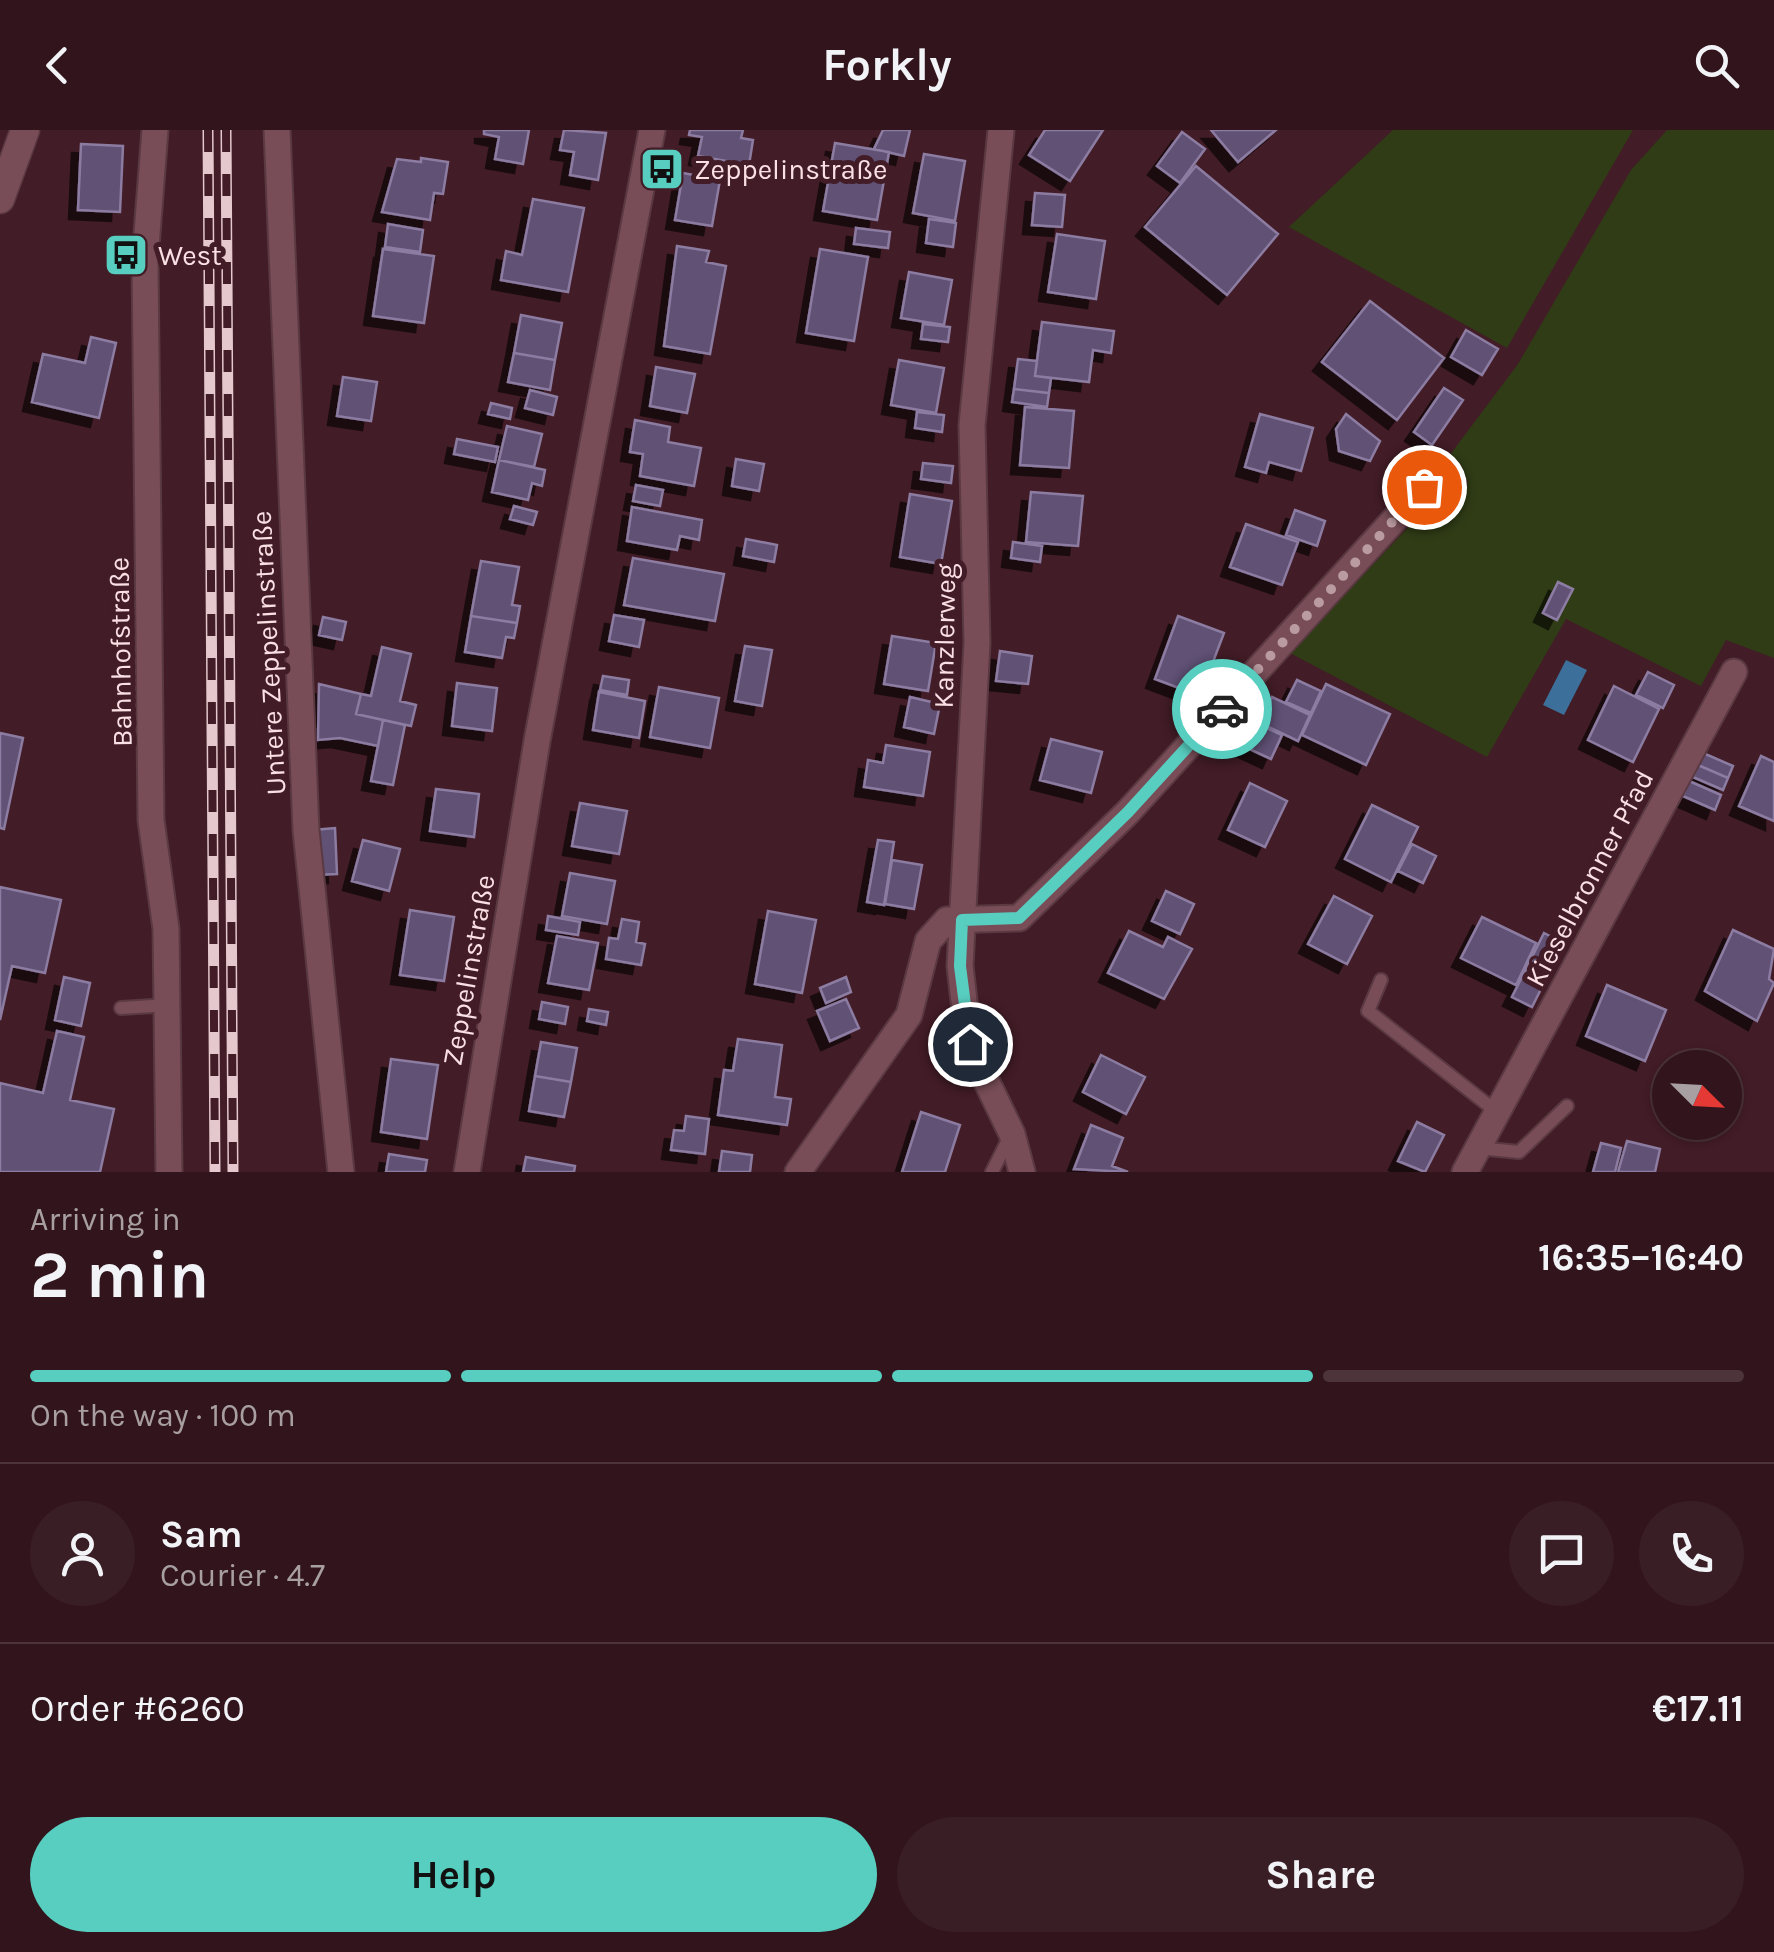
<!DOCTYPE html>
<meta charset="utf-8">
<style>
:root{--surface:#32151c;--page:#3a1e25;--text:#f1f3f6;--muted:#a89fa3;--line:#4d343b;--accent:#58cec0}
body{margin:0;font-family:Karla,sans-serif;background:var(--page);color:var(--text);height:100vh;display:flex;flex-direction:column;font-size:38px;white-space:nowrap}
*{box-sizing:border-box;margin:0}
p{font-size:32px;color:var(--muted)}
.icon{flex:none;width:55px;height:55px;fill:none;stroke:currentColor;stroke-width:2;stroke-linecap:round;stroke-linejoin:round}
.map{position:relative;height:1042px;overflow:hidden}
.sheet{display:flex;flex-direction:column;background:var(--surface);flex:1}
.sheet>*{flex:none}
.needle{width:65px;rotate:114deg}
.fabs{position:absolute;left:1652px;top:920px;display:grid;gap:20px}
.fabs a{display:grid;place-items:center;width:90px;height:90px;border-radius:50%;background:var(--surface);box-shadow:0 2px 8px #0004,0 0 0 2px var(--line);font-size:50px}
.pin{position:absolute;display:grid;place-items:center;width:85px;height:85px;color:#fff;margin:-42px;border:5px solid #fff;border-radius:50%;box-shadow:0 2px 10px #0007}
.courier{position:absolute;display:grid;place-items:center;width:100px;height:100px;margin:-50px;border:8px solid #58cec0;border-radius:50%;background:#fff;color:#222;box-shadow:0 2px 12px #0007}
.headline em{font-style:normal;font-weight:700}
.headline div{display:flex;flex-direction:column-reverse}
.headline{display:flex;align-items:center;justify-content:space-between;height:170px;padding:0 30px}
h1{font-size:65px;font-weight:700;line-height:75px}
.bar{display:grid;grid-template-columns:repeat(4,1fr);gap:15px 10px;align-content:center;height:120px;padding:0 30px}
.bar i{height:12px;border-radius:8px;background:var(--line)}
.bar .on{background:var(--accent)}
.bar p{grid-column:span 4}
.line{display:flex;align-items:center;gap:25px;padding:0 30px;border-top:2px solid var(--line)}
.line div{flex:1}
.round{display:grid;place-items:center;flex:none;width:105px;height:105px;border-radius:52px;background:var(--page)}
.button{display:flex;gap:20px;margin-top:auto;padding:20px 30px}
.button a{flex:1;height:115px;border-radius:60px;background:var(--accent);color:#111;font-size:40px;font-weight:700;line-height:115px;text-align:center}
.button a+a{background:var(--page);color:var(--text)}
header{display:flex;justify-content:space-between;align-items:center;height:130px;padding:0 30px;background:var(--surface);font-size:45px;font-weight:700}
.map>svg:first-child{display:block}
.green{fill:#303c16}
.water{fill:#3c709a}
.building{fill:#605174;stroke:#8c7ca2;stroke-width:2.5;filter:url(#shadow)}
.lines{fill:none;stroke-linecap:round;stroke-linejoin:round}
.service-casing{stroke:#5a3942;stroke-width:16}
.minor-casing{stroke:#5a3942;stroke-width:29}
.tertiary-casing{stroke:#5a3942;stroke-width:31}
.service{stroke:#784d57;stroke-width:12}
.minor{stroke:#784d57;stroke-width:25}
.tertiary{stroke:#784d57;stroke-width:28}
.rail-casing{stroke:#e4c8cd;stroke-width:11}
.rail{stroke:#421c26;stroke-width:8;stroke-dasharray:22;stroke-linecap:butt}
.done{stroke:#ba9ba2;stroke-width:10;stroke-dasharray:0 18}
.route{stroke:#58cec0;stroke-width:12}
.labels{text-anchor:middle;stroke-width:10;stroke-linejoin:round;paint-order:stroke}
.poi-label{font-size:28px;fill:#fadfe4;stroke:#421c26;text-anchor:start}
.street-label{font-size:28px;fill:#fadfe4;stroke:#421c26}
</style>
<header><svg class="icon" aria-label="back" viewBox="0 0 24 24"><path d="M15 5l-7 7 7 7"/></svg>Forkly<svg class="icon" aria-label="search" viewBox="0 0 24 24"><circle cx="10" cy="10" r="6"/><path d="M15 15l6 6"/></svg></header>
<div class="map">
<svg width="1774" height="1042" viewBox="0 0 1774 1042">
<defs>
<filter id="shadow"><feDropShadow dx="-9" dy="9" stdDeviation="0" flood-color="#0009"/></filter>
</defs>
<rect width="100%" height="100%" fill="#421c26"/>
<path class="green" d="M1393,0h240l-126,218 -218,-121z
M1667,0h107v528l-48,-18 -25,46 -135,-67 -79,138 -197,-104 125,-133 43,-10 10,-30 -28,-12 78,-104 113,-194z"/>
<path class="water" d="M1566,530l21,10 -23,45 -21,-10z"/>
<path class="building" d="M484,0h45l-6,34 -28,-5 4,-22 -15,-3z
M564,0l42,3 -8,47 -28,-5 4,-23 -14,-2z
M690,0h53l-2,8 12,2 -4,25 -51,-9 4,-19 -13,-2z
M883,0h27l-6,26 -30,-7z
M1045,0h58l-33,51 -41,-26z
M1211,0h65l-38,32z
M1182,2l23,17 -25,34 -23,-17z
M835,13l54,9 -12,68 -54,-9z
M81,14l42,2 -3,66 -42,-2z
M924,24l41,7 -10,60 -42,-8z
M421,28l27,4 -5,32 -9,-1 -4,27 -48,-8 15,-53 24,3z
M1196,36l82,68 -51,61 -82,-68z
M683,43l37,7 -8,46 -37,-6z
M1035,63l30,2 -3,32 -30,-2z
M533,69l51,9 -16,84 -67,-12 5,-29 16,4z
M929,89l27,4 -3,24 -27,-4z
M388,94l35,6 -3,22 -35,-5z
M856,98l34,4 -2,16 -34,-4z
M1057,104l48,7 -9,58 -48,-7z
M677,116l32,5 -3,11 20,4 -16,88 -46,-8z
M383,119l51,7 -10,67 -51,-7z
M820,119l48,8 -14,84 -48,-8z
M909,142l43,8 -8,45 -43,-7z
M1370,171l74,57 -47,62 -75,-58z
M521,185l41,8 -7,37 -41,-7z
M1042,192l72,9 -3,22 -18,-3 -4,32 -54,-6z
M923,194l27,3 -2,15 -27,-3z
M1466,200l32,19 -16,26 -31,-18z
M91,207l25,6 -17,75 -67,-16 11,-48 42,9z
M514,223l41,7 -5,30 -42,-8z
M1018,229l19,2 -2,15 16,2 -2,15 -35,-4z
M899,230l45,8 -8,45 -45,-8z
M656,237l39,7 -8,39 -37,-7z
M343,247l34,5 -6,39 -34,-5z
M1444,258l19,12 -31,45 -18,-13z
M1014,259l35,4 -2,14 -35,-5z
M530,260l27,7 -4,18 -28,-7z
M491,273l21,5 -2,11 -22,-5z
M1025,277l49,4 -5,57 -49,-3z
M917,282l27,3 -2,17 -27,-4z
M1260,284l53,14 -12,43 -32,-9 -3,11 -21,-6z
M1346,284l34,27 -10,20 -31,-10 -3,-22z
M635,290l35,7 -2,15 33,6 -7,38 -54,-10 3,-22 -13,-2z
M507,296l35,8 -8,33 -35,-7z
M457,309l41,8 -3,15 -41,-8z
M736,329l28,5 -5,27 -27,-5z
M499,330l46,10 -3,16 -10,-3 -4,17 -36,-8z
M923,333l30,3 -2,17 -30,-4z
M636,355l27,5 -3,16 -27,-5z
M1031,362l52,4 -5,50 -52,-4z
M910,364l42,7 -11,63 -41,-7z
M514,376l23,6 -4,13 -23,-6z
M632,377l70,13 -3,20 -19,-4 -3,14 -50,-9z
M1295,380l30,11 -8,25 -31,-11z
M1246,394l52,18 -16,43 -52,-18z
M746,409l31,6 -3,17 -31,-6z
M1013,412l29,4 -2,16 -29,-4z
M633,428l91,16 -9,47 -91,-16z
M481,431l38,6 -7,38 8,1 -3,17 -46,-7z
M1558,452l15,7 -16,31 -14,-7z
M614,485l30,5 -5,27 -30,-6z
M471,486l46,7 -3,15 -8,-1 -4,21 -37,-6z
M1178,486l46,17 -24,63 -45,-17z
M323,487l23,5 -4,18 -23,-5z
M892,506l44,7 -8,48 -44,-7z
M745,516l27,4 -10,56 -27,-5z
M382,517l29,7 -11,47 16,4 -5,21 -55,-12 5,-20 10,2z
M1000,521l32,5 -4,28 -32,-3z
M1648,542l26,13 -11,23 -27,-13z
M603,546l26,4 -2,15 -27,-5z
M1297,550l24,11 -10,22 -25,-11z
M457,553l40,5 -5,43 -40,-5z
M319,554l42,10 -5,20 27,6 -5,26 -38,-8 -22,2z
M1326,554l64,30 -24,51 -64,-30z
M1614,556l45,23 -26,53 -45,-22z
M659,557l60,11 -9,50 -60,-11z
M599,562l46,9 -6,37 -46,-8z
M910,567l30,7 -6,30 -30,-7z
M1272,567l38,18 -12,26 -38,-18z
M383,590l22,5 -12,60 -22,-4z
M1258,594l24,11 -11,24 -24,-11z
M0,603l23,5 -19,91 -4,-1z
M1051,609l51,13 -11,41 -51,-13z
M886,615l44,7 -7,44 -59,-9 4,-27 15,3z
M1703,623l30,13 -5,12 -30,-13z
M1761,626l13,6v59l-35,-15z
M1698,635l30,13 -5,12 -30,-13z
M1689,651l32,14 -6,15 -32,-14z
M1250,653l37,18 -22,46 -37,-17z
M436,659l43,5 -5,43 -44,-6z
M580,673l47,8 -8,43 -47,-8z
M1372,675l46,22 -27,55 -46,-23z
M335,698l2,46 -21,1 -3,-45z
M363,710l37,9 -11,42 -37,-10z
M878,710l16,2 -10,63 -17,-3z
M1412,714l24,12 -13,27 -25,-12z
M892,730l30,5 -8,44 -29,-5z
M570,743l45,8 -8,43 -45,-8z
M0,757l61,13 -16,73 -33,-7 -12,54z
M1166,761l28,13 -14,30 -28,-13z
M1334,766l38,20 -25,48 -39,-20z
M410,780l44,7 -10,64 -44,-6z
M768,781l48,9 -14,73 -47,-9z
M548,786l32,6 -2,13 -32,-5z
M1482,787l54,26 -20,42 -55,-27z
M622,789l17,3 -3,20 9,2 -4,21 -35,-6 3,-21 9,1z
M1733,800l41,19 -5,30 5,4 -17,38 -52,-30z
M1129,801l34,16 5,-10 24,12 -28,50 -56,-26z
M1544,803l20,10 -32,64 -20,-10z
M557,806l41,7 -9,47 -41,-7z
M64,847l26,6 -9,43 -26,-6z
M846,847l5,15 -25,11 -6,-15z
M1607,855l59,25 -21,51 -59,-25z
M846,869l13,29 -29,13 -13,-30z
M542,872l26,5 -3,17 -26,-5z
M589,879l19,3 -2,13 -19,-4z
M57,901l27,6 -14,63 44,9 -14,63h-100v-89l43,10z
M738,909l44,6 -7,52 16,2 -4,26 -69,-10 6,-45 9,1z
M541,912l36,6 -6,34 -36,-6z
M1101,925l44,22 -19,37 -43,-22z
M391,929l47,6 -11,74 -46,-7z
M535,946l36,6 -7,35 -35,-6z
M921,982l39,13 -15,47h-43z
M686,986l23,3 -4,35 -34,-4 3,-20 10,1z
M1417,992l27,13 -19,37 -27,-11z
M1091,995l32,13 -11,28 16,6 -54,-3z
M1627,1011l33,8 -5,23h-37z
M1601,1013l20,5 -6,24h-22z
M722,1021l30,4 -2,17h-31z
M389,1024l38,6 -2,12h-39z
M526,1027l49,9 -1,6h-51z"/>
<g class="lines">
<defs>
<path id="service" d="M1381,850l-13,31 129,101
M121,878l48,-3
M1478,1018l41,4 48,-46
M992,1042l18,-36"/>
<path id="minor" d="M155,0l-10,130 6,560 15,109 3,243
M277,0l29,700 35,342
M1001,0l-29,295 5,218 -17,323 9,79 43,89 10,38
M467,1042l70,-431 115,-611
M798,1042l111,-157 19,-74 19,-21 72,-2 109,-106 296,-325
M1465,1042l269,-500"/>
<path id="tertiary" d="M0,69l25,-69"/>
</defs>
<use href="#service" class="service-casing"/>
<use href="#minor" class="minor-casing"/>
<use href="#tertiary" class="tertiary-casing"/>
<use href="#service" class="service"/>
<use href="#minor" class="minor"/>
<use href="#tertiary" class="tertiary"/>
<defs>
<path id="rail" d="M208,0l7,1042
M226,0l7,1042"/>
</defs>
<use href="#rail" class="rail-casing"/>
<use href="#rail" class="rail"/>
</g>
<g class="lines">
<path class="done" d="M1222,579l202,-222"/>
<path class="route" d="M970,914l-10,-78 2,-46 57,-2 109,-106 94,-103"/>
</g>
<defs>
<symbol id="bus-square" viewBox="-11 -11 22 22"><rect x="-9" y="-9" width="18" height="18" rx="4" fill="#58cec0" stroke="#421c26"/><path d="M-5-6H5V4H4V6H2V4H-2V6H-4V4H-5ZM-3.5-4V0h7V-4ZM-3.5 1.2v1.5H-2V1.2ZM2 1.2v1.5H3.5V1.2Z" fill="#111"/></symbol>
</defs>
<g fill-rule="evenodd">
<use href="#bus-square" x="637" y="14" width="50" height="50"/>
<use href="#bus-square" x="101" y="100" width="50" height="50"/>
</g>
<g class="labels">
<g class="poi-label">
<text x="694" y="49">Zeppelinstraße</text>
<text x="158" y="135">West</text>
</g>
<g class="street-label">
<text transform="translate(944 506) rotate(-89)" y="10">Kanzlerweg</text>
<text transform="translate(120 522) rotate(-91)" y="10">Bahnhofstraße</text>
<text transform="translate(268 523) rotate(-93)" y="10">Untere Zeppelinstraße</text>
<text transform="translate(1589 748) rotate(-62)" y="10">Kieselbronner Pfad</text>
<text transform="translate(468 840) rotate(-80)" y="10">Zeppelinstraße</text>
</g>
</g>
</svg>
<div class="fabs">
<a><svg class="needle" viewBox="-14 -14 28 28"><path d="M0-13l5 13h-10z" fill="#e53935"/><path d="M0 13l5-13h-10z" fill="#a89fa3"/></svg></a>
</div>
<div class="pin" style="left:1424px;top:357px;background:#ea580c"><svg class="icon" aria-label="bag" viewBox="0 0 24 24"><path d="M5 8h14l-1 12H6zM9 8a3 3 0 0 1 6 0"/></svg></div>
<div class="pin" style="left:970px;top:914px;background:#1f2937"><svg class="icon" aria-label="home" viewBox="0 0 24 24"><path d="M3 11l9-7 9 7M6 9v11h12V9"/></svg></div>
<div class="courier" style="left:1222px;top:579px"><svg class="icon" aria-label="car" viewBox="0 0 24 24"><path d="M5 17H2v-5l4-1 3-4h7l3 4 3 1v5h-3M9 17h6M6 11h13"/><circle cx="7" cy="17" r="2"/><circle cx="17" cy="17" r="2"/></svg></div>
</div>
<section class="sheet">
<div class="headline"><div><h1>2 min</h1><p>Arriving in</p></div><em>16:35–16:40</em></div>
<div class="bar"><i class="on"></i><i class="on"></i><i class="on"></i><i></i><p>On the way · 100 m</p></div>
<div class="line" style="height:180px"><a class="round"><svg class="icon" aria-label="person" viewBox="0 0 24 24"><circle cx="12" cy="8" r="4"/><path d="M4 21q1-7 8-7t8 7"/></svg></a><div><b>Sam</b><p>Courier · 4.7</p></div><a class="round"><svg class="icon" aria-label="chat" viewBox="0 0 24 24"><path d="M4 5h16v11H9l-5 4z"/></svg></a><a class="round"><svg class="icon" aria-label="phone" viewBox="0 0 24 24"><path d="M5 4h4l2 5-3 2q2 4 5 5l2-3 5 2v4C11 20 4 13 5 4z"/></svg></a></div>
<div class="line" style="height:130px"><div>Order #6260</div><b>€17.11</b></div>
<div class="button"><a>Help</a><a>Share</a></div>
</section>
